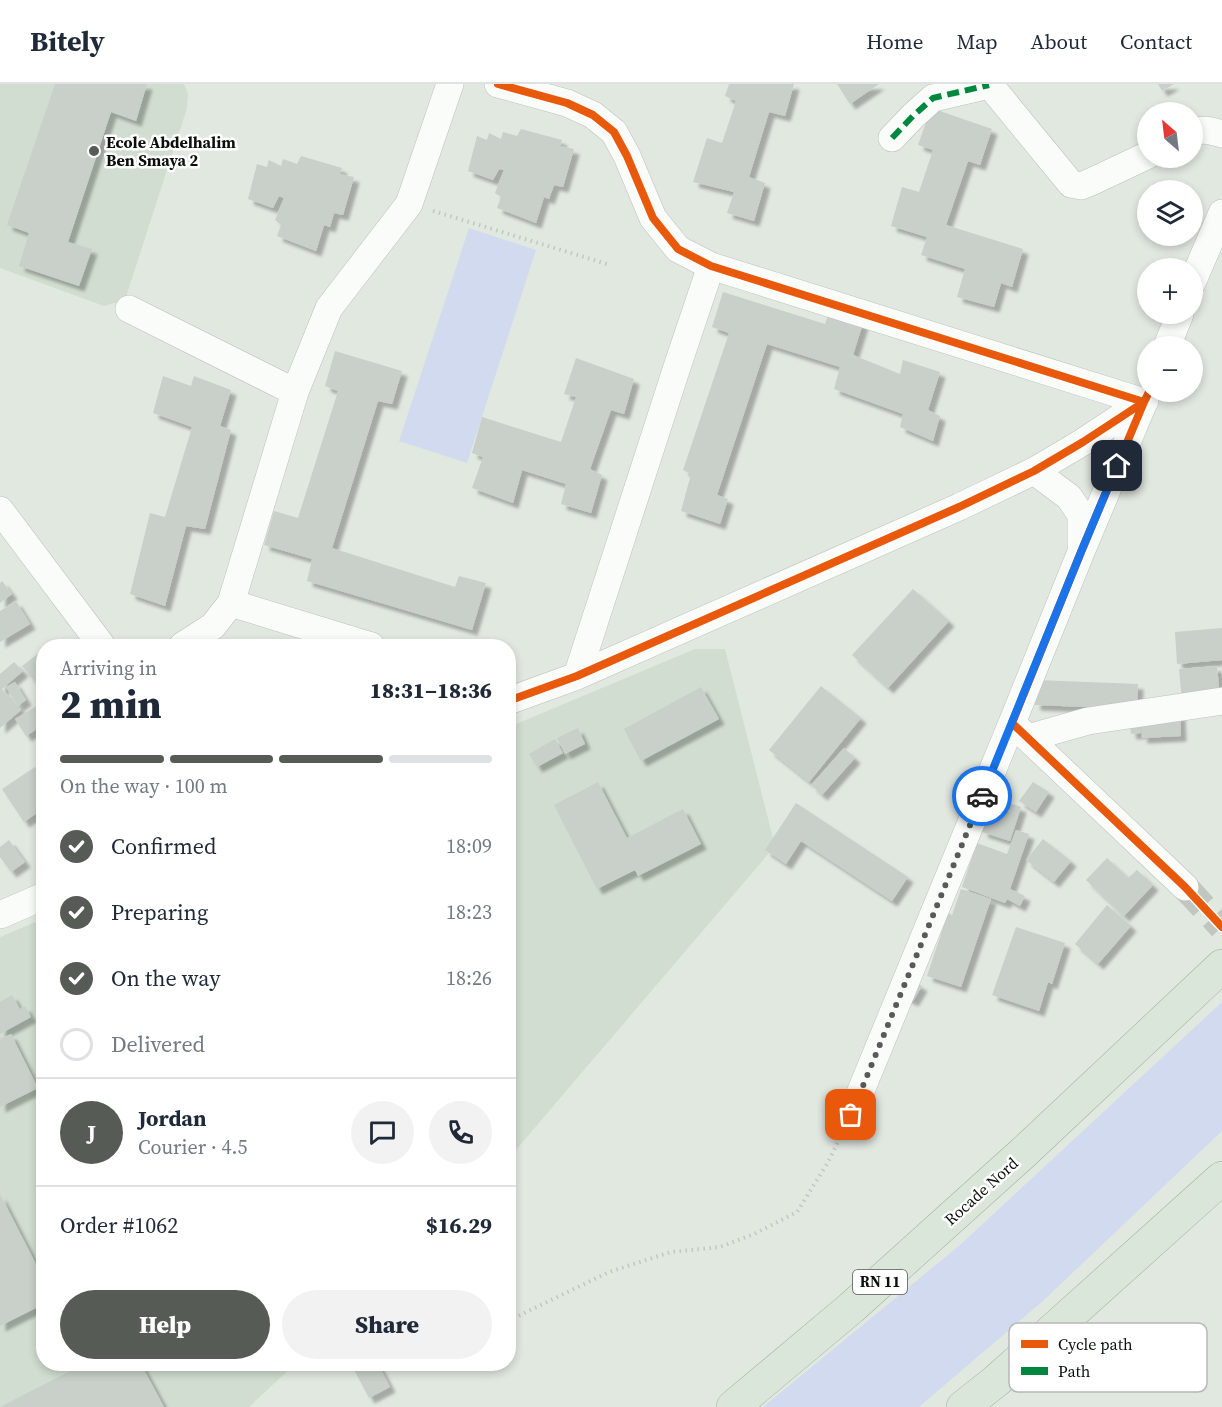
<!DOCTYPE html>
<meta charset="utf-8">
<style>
:root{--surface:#fff;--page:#f2f2f3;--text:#1f2937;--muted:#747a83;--line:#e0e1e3;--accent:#565b56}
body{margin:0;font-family:"Source Serif 4",serif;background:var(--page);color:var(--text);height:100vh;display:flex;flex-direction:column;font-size:22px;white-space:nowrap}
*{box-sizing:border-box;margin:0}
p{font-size:20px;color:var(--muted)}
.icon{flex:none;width:33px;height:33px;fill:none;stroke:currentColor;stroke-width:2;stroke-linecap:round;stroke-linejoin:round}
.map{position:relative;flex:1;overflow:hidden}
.details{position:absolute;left:36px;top:555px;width:480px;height:732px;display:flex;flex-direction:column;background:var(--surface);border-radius:24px;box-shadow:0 3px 9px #0003}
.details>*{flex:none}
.needle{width:39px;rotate:332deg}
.tools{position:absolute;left:1137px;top:18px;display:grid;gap:12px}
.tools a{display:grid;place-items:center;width:66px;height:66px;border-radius:50%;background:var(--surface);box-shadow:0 3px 9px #0003;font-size:30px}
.pin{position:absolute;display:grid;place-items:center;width:51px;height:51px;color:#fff;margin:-26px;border-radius:12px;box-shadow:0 3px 9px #0006}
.courier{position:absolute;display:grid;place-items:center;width:60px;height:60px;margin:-30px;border:4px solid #1a73e8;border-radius:50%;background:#fff;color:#222;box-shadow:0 2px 8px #0007}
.summary em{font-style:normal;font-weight:800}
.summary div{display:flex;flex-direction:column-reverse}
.summary{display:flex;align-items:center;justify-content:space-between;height:102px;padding:0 24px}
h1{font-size:39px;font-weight:800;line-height:45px}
.bar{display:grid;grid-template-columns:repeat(4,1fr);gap:9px 6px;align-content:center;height:72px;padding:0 24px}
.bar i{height:8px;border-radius:4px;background:var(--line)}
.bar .selected{background:var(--accent)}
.bar p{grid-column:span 4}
.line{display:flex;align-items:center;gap:15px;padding:0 24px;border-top:2px solid var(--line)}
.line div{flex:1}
.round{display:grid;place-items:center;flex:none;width:63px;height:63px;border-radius:32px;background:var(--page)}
ol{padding:0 24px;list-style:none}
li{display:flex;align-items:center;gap:18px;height:66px}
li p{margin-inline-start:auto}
li .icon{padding:6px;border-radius:50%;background:var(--accent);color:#fff;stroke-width:4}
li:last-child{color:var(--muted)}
li i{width:33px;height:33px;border:3px solid var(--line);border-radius:50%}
.button{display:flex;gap:12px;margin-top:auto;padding:12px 24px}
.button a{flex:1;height:69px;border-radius:36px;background:var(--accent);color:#fff;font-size:24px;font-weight:800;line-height:69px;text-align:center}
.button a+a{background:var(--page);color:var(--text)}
header{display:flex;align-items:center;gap:36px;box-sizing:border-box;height:84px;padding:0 30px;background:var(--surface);border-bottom:2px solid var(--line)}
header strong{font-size:28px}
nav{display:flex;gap:33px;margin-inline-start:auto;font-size:21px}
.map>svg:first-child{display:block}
.built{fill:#d1ddd0}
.green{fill:#d2daef}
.building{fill:#c9cfc9;filter:url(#shadow)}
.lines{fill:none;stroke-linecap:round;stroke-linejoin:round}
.minor-tunnel{stroke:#c1c7c0;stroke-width:27;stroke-dasharray:27 14;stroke-linecap:butt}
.minor-casing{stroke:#bcc2bc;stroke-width:28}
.highway-casing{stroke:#a0b0a0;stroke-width:34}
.path{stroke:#c3c6c3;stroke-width:4;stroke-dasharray:1.5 4.5;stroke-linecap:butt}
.minor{stroke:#fafcfa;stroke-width:27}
.highway{stroke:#d9e6d9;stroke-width:33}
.quiet{stroke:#00873e;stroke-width:6;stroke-dasharray:12 6;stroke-linecap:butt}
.cycleway-casing{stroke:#fff;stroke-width:11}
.cycleway{stroke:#e8590c;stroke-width:8}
.done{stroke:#565b56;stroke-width:6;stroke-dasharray:0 10.8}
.route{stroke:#1a73e8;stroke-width:8}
.poi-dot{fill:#565b56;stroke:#fff;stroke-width:2}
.labels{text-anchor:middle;stroke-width:5;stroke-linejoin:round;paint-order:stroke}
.shield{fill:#fff;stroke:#545754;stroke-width:1.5}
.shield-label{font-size:15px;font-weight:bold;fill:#0b0f0b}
.poi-label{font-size:16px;font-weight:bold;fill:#0b0f0b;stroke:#fff;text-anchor:start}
.street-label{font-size:16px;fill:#0b0f0b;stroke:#fff}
.key{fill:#fff;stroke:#b6b7b6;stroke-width:1.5}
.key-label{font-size:16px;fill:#0b0f0b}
</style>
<header>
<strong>Bitely</strong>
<nav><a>Home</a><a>Map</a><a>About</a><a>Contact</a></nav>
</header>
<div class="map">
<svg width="1222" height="1323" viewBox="0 0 1222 1323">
<defs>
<filter id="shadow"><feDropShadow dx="5.5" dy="5.5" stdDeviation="1.5" flood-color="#0004"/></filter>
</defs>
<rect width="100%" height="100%" fill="#e1e8e0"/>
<path class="built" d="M0,0h184l4,10 -1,14 -62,192 -21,6 -104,-38z
M695,565h30l50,197 -266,312v-431z
M43,835l1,445h251l-46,43h-249v-470z"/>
<path class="green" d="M469,144l67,22 -69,213 -68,-22z
M1222,918v129l-178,169 -125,107h-156l197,-162z"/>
<path class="building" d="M55,0h92l-11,37 -25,-9 -43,130 24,7 -13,37 -60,-20 10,-33 -22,-8z
M729,0h65l-9,32 -16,-4 -20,65 16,6 -11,38 -27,-8 7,-21 -41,-10 14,-44 15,5 14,-42 -11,-5z
M837,0h42l-29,20z
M1158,0h16l-12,7z
M931,24l61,21 -12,36 -12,-4 -22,64 77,24 -11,38 -11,-4 -7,24 -37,-10 8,-28 -44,-14 6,-18 -36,-11 11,-39 17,5 14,-42 -15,-5z
M521,45l41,11 -2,6 14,3 -11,38 -9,-2 -5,14 -5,-2 -8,26 -39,-15 4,-11 -6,-4 9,-23 -5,-1 -6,11 -25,-9 9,-35 10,4 2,-7 12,6 2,-7 14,4z
M301,72l41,12 -2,6 14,3 -11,38 -9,-2 -4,14 -6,-2 -8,26 -39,-15 4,-11 -6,-5 9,-22 -5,-2 -6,12 -25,-9 9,-35 10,3 2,-7 12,6 2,-7 14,5z
M723,208l102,32 4,-12 34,11 -10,32 47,19 3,-14 37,12 -12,38 12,6 -7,25 -33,-14 3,-13 -69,-25 6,-22 -73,-23 -50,151 11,4 -8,25 -39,-13 10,-37 -8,-4 46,-137 -17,-6z
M335,267l67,20 -10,33 -14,-3 -46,147 123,39 4,-11 27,7 -14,47 -165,-49 5,-22 -48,-14 10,-34 24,7 40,-127 -13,-5z
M576,274l58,21 -10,35 -13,-4 -21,59 12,6 -11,38 -30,-9 5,-20 -44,-14 -9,33 -41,-15 11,-31 -11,-4 10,-36 79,25 15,-45 -12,-3z
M163,292l28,10 3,-10 37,14 -11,36 11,4 -26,99 -19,-3 -21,80 -35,-12 20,-81 15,4 27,-90 -39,-14z
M2,497l10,13 -12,9v-20z
M913,505l36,32 -61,67 -36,-33z
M16,517l14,23 -30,18v-31z
M1222,544v32l-45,4 -2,-32z
M44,565v44l-22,-27z
M14,578l9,9 -21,18 19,21 -21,18v-54z
M1217,582l3,32 -38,3 -3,-32z
M1036,596l102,4 -1,25 -102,-4z
M15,598l11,18 -8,6 -12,-19z
M821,602l40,32 -52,64 -40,-32z
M701,603l18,32 -78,42 -17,-32z
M38,621l6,9v18l-4,-5 -14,9 -11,-17z
M1180,630l1,22 -39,2 -1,-21z
M1140,633l1,16 -10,1 -2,-15z
M578,644l7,16 -20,10 -8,-16z
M555,655l8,14 -26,14 -8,-13z
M844,664l11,10 -33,37 -11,-10z
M35,683l9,13v28l-20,14 -22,-33z
M598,698l29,56 56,-29 18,35 -63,32 -3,-6 -38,19 -43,-84z
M1033,698l16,10 -13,20 -17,-11z
M993,714l28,9 -11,34 -28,-9z
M796,719l112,74 -16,24 -91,-60 -15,23 -21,-14z
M1016,746l13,4 -19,55 15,7 -5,10 -13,-7 -2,4 -43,-16 15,-44 30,11z
M1043,755l28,22 -17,21 -28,-22z
M9,756l16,22 -14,10 -11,-15v-10z
M1107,774l21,20 9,-8 16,15 -29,31 -38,-36z
M961,805l30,10 -30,88 -34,-11 21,-63 4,2z
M1107,821l24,21 -33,38 -23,-20z
M1016,843l49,16 -13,41 -4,-2 -9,29 -47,-16z
M912,896l10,6 -9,15 -10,-5z
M12,911l8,14 5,-3 6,11 -31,17v-32z
M11,950l27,54 -38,19v-68z
M44,1013v17l-8,-13z
M0,1110l37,72 7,-3v41l-44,22z
M84,1280h57l23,43h-164z
M351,1280h27l12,23 -21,11z"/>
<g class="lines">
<path class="minor-tunnel" d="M1185,803l37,40"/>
<defs>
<path id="minor" d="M498,0l69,19 26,12 21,17 13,24 26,62 25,31 33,17 433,136 -63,150 -69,171 173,164
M989,0l82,100 10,2 12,-5 55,-26
M1192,49c10,-5 20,-2 30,1
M892,54l21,-22 20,-18 56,-13
M1192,199l30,-70
M129,225l166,83
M1167,262l13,-32
M1034,387l35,26 12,18v30
M0,426l102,136
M231,519l140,43
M182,562l31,-20 18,-23 64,-211 34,-84 80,-104 41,-120
M577,592l101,-312 33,-98
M508,617l69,-25 382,-169 75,-36 49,-29 62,-41
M1028,654l60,-17 134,-20
M0,831l44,-19
M851,1031l161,-392"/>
<path id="highway" d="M733,1323l118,-99 172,-155 199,-187
M963,1323l33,-26 226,-203"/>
</defs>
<use href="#minor" class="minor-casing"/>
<use href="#highway" class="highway-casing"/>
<path class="path" d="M433,127l177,54
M508,1237l101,-49 62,-20 49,-5 34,-13 43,-22 30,-48 13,-26"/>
<use href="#minor" class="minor"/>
<use href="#highway" class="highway"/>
<path class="quiet" d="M892,54l21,-22 20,-18 56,-13"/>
<defs>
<path id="cycleway" d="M498,0l69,19 26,12 21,17 13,24 26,62 25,31 33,17 433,136 -63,150 -69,171 173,164 37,40
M508,617l69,-25 382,-169 75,-36 49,-29 61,-40 5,-10"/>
</defs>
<use href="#cycleway" class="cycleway-casing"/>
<use href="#cycleway" class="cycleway"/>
</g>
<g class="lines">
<path class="done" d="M851,1031l131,-319"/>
<path class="route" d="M982,712l99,-244 36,-86"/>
</g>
<circle class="poi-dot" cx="94" cy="67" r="6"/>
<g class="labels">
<rect class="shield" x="853" y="1186" width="54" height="24" rx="4.5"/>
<g class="shield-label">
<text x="880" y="1203">RN 11</text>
</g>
<g class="poi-label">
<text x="106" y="64">Ecole Abdelhalim<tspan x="106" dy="18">Ben Smaya 2</tspan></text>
</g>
<g class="street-label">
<text transform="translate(981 1107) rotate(-42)" y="6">Rocade Nord</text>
</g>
</g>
<rect x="1009" y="1239" width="198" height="69" rx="9" class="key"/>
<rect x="1021" y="1256" width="27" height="8" fill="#e8590c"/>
<rect x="1021" y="1283" width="27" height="8" fill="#00873e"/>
<g class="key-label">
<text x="1058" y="1266">Cycle path</text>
<text x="1058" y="1293">Path</text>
</g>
</svg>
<div class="tools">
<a><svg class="needle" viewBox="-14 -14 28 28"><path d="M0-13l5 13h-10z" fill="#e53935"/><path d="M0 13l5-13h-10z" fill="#747a83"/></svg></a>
<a><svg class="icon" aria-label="layers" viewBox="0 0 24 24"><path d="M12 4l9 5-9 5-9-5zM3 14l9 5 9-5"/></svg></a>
<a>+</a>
<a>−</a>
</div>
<div class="pin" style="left:851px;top:1031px;background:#ea580c"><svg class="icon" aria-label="bag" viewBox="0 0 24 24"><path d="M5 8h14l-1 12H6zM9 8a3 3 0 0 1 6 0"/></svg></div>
<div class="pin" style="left:1117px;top:382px;background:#1f2937"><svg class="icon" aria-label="home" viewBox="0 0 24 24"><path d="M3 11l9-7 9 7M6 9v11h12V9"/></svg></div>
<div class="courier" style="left:982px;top:712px"><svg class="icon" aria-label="car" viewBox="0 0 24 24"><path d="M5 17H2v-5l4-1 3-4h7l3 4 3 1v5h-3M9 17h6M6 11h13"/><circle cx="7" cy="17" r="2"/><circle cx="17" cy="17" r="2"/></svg></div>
<section class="details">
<div class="summary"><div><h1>2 min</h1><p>Arriving in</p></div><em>18:31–18:36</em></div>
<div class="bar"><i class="selected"></i><i class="selected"></i><i class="selected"></i><i></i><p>On the way · 100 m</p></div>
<ol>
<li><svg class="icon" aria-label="check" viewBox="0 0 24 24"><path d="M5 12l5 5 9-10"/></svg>Confirmed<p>18:09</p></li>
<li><svg class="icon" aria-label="check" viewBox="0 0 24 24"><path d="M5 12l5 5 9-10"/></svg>Preparing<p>18:23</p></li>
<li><svg class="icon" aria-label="check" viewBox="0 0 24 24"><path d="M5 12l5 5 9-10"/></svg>On the way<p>18:26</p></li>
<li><i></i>Delivered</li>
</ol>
<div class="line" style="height:108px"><b class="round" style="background:var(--accent);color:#fff">J</b><div><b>Jordan</b><p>Courier · 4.5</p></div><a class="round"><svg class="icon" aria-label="chat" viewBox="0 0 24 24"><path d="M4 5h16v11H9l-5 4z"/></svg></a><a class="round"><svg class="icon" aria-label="phone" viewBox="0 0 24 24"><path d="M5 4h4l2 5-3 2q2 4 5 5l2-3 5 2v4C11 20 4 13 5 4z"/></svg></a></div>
<div class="line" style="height:78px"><div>Order #1062</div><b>$16.29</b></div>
<div class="button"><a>Help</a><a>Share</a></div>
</section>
</div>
